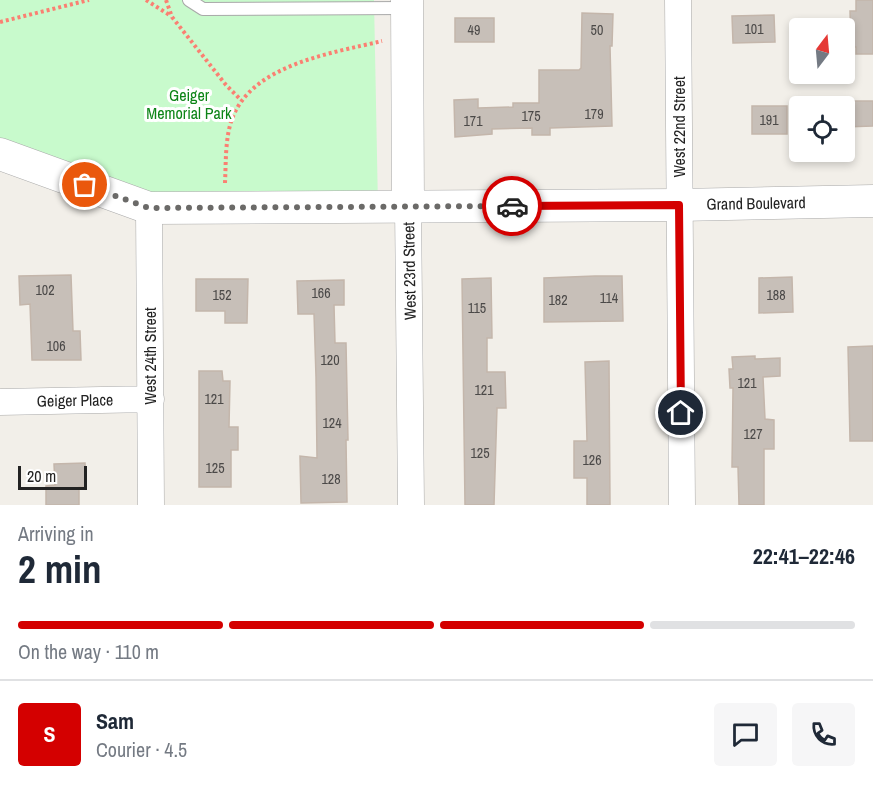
<!DOCTYPE html>
<meta charset="utf-8">
<style>
:root{--surface:#fff;--page:#f6f6f7;--text:#1f2937;--muted:#747a83;--line:#e0e1e3;--accent:#d40000}
body{margin:0;font-family:"Archivo Narrow",sans-serif;background:var(--page);color:var(--text);height:100vh;display:flex;flex-direction:column;font-size:22px;white-space:nowrap}
*{box-sizing:border-box;margin:0}
p{font-size:20px;color:var(--muted)}
.icon{flex:none;width:33px;height:33px;fill:none;stroke:currentColor;stroke-width:2;stroke-linecap:round;stroke-linejoin:round}
.map{position:relative;height:505px;overflow:hidden}
.panel{display:flex;flex-direction:column;background:var(--surface);flex:1}
.panel>*{flex:none}
.needle{width:39px;rotate:16deg}
.controls{position:absolute;left:789px;top:18px;display:grid;gap:12px}
.controls a{display:grid;place-items:center;width:66px;height:66px;border-radius:6px;background:var(--surface);box-shadow:0 3px 9px #0003;font-size:30px}
.scale{position:absolute;left:18px;bottom:15px;width:69px;box-sizing:border-box;padding-left:6px;border:3px solid #222;border-top:0;font-size:16px;line-height:21px;white-space:nowrap;color:#222;-webkit-text-stroke:4px #fff;paint-order:stroke}
.pin{position:absolute;display:grid;place-items:center;width:51px;height:51px;color:#fff;margin:-26px;border:3px solid #fff;border-radius:50%;box-shadow:0 2px 6px #0007}
.courier{position:absolute;display:grid;place-items:center;width:60px;height:60px;margin:-30px;border:4px solid #d40000;border-radius:50%;background:#fff;color:#222;box-shadow:0 2px 8px #0007}
.head em{font-style:normal;font-weight:800}
.head div{display:flex;flex-direction:column-reverse}
.head{display:flex;align-items:center;justify-content:space-between;height:102px;padding:0 18px}
h1{font-size:39px;font-weight:800;line-height:45px}
.bar{display:grid;grid-template-columns:repeat(4,1fr);gap:9px 6px;align-content:center;height:72px;padding:0 18px}
.bar i{height:8px;border-radius:4px;background:var(--line)}
.bar .active{background:var(--accent)}
.bar p{grid-column:span 4}
.line{display:flex;align-items:center;gap:15px;padding:0 18px;border-top:2px solid var(--line)}
.line div{flex:1}
.round{display:grid;place-items:center;flex:none;width:63px;height:63px;border-radius:6px;background:var(--page)}
.map>svg:first-child{display:block}
.park{fill:#c8facc}
.building{fill:#c7bfb8;stroke:#c4b6ab;stroke-width:1.5}
.lines{fill:none;stroke-linecap:round;stroke-linejoin:round}
.service-casing{stroke:#a9a9a9;stroke-width:14}
.minor-casing{stroke:#a9a9a9;stroke-width:27}
.tertiary-casing{stroke:#a9a9a9;stroke-width:33}
.path{stroke:#fa8072;stroke-width:4;stroke-dasharray:3 3;stroke-linecap:butt}
.service{stroke:#fff;stroke-width:12}
.minor{stroke:#fff;stroke-width:26}
.tertiary{stroke:#fff;stroke-width:32}
.done{stroke:#6b6a68;stroke-width:6;stroke-dasharray:0 10.8}
.route{stroke:#d40000;stroke-width:8}
.labels{text-anchor:middle;stroke-width:6;stroke-linejoin:round;paint-order:stroke}
.number-label{font-size:14px;fill:#4b4948}
.park-label{font-size:16px;fill:#0c8416;stroke:#fff}
.street-label{font-size:16px;fill:#222;stroke:#fff}
</style>
<div class="map">
<svg width="873" height="505" viewBox="0 0 873 505">
<rect width="100%" height="100%" fill="#f2efe9"/>
<path class="park" d="M0,0h374l4,207 -229,1 -149,-61z"/>
<path class="building" d="M856,0h17v54h-17v-7h-5l-1,-36h6z
M582,13l31,1 -1,32h-2l2,80 -62,2v7h-18v-7l-40,1v5l-37,3 -1,-37 24,-1v9l35,-1v-4h26v-33h40l2,-2z
M774,15l1,27 -42,1 -1,-27z
M455,18h39v24h-39z
M844,101h29v25l-29,1z
M752,106h35v28h-35z
M71,275l2,56h7l1,29h-49l-2,-56 -10,1 -1,-29z
M595,276h27l1,45 -79,1v-44z
M792,277l1,35 -34,1v-35z
M491,278l1,60h-5v34h18l1,36h-9l-3,97h-29l-3,-226z
M196,279h52l-1,44h-22v-12h-29z
M344,280v25h-10l1,38h11l2,97h-2l1,62 -46,1 -1,-47 17,2 -1,-81 -2,-63h-16l-1,-33z
M873,346v95h-23l-2,-94z
M755,356v3l25,-1v18l-17,1 2,42 9,1v29h-10v56h-25l-1,-38h-6l1,-79h-3l-1,-19h4l-1,-12z
M609,361l1,144h-23v-27h-13v-37h13l-2,-79z
M199,371h23l1,10h7l-1,46h9v23h-7v37h-32z
M85,463l1,24h-7v18h-33v-19l9,-1 -1,-21z"/>
<g class="lines">
<defs>
<path id="service" d="M189,0l14,9 204,-1"/>
<path id="minor" d="M678,0l4,505
M408,206l3,299
M149,208l2,297
M0,402l151,-3"/>
<path id="tertiary" d="M407,0l1,206
M0,154l149,54 530,-3 194,-4"/>
</defs>
<use href="#service" class="service-casing"/>
<use href="#minor" class="minor-casing"/>
<use href="#tertiary" class="tertiary-casing"/>
<path class="path" d="M146,0l25,16
M166,0l6,17 54,68 15,15
M0,22l89,-22
M225,183c1,-20 0,-45 7,-64 20,-55 101,-66 150,-78"/>
<use href="#service" class="service"/>
<use href="#minor" class="minor"/>
<use href="#tertiary" class="tertiary"/>
</g>
<g class="lines">
<path class="done" d="M85,185l64,23 363,-2"/>
<path class="route" d="M512,206l167,-1 2,208"/>
</g>
<g class="labels">
<g class="number-label">
<text x="754" y="34">101</text>
<text x="474" y="35">49</text>
<text x="597" y="35">50</text>
<text x="594" y="119">179</text>
<text x="531" y="121">175</text>
<text x="769" y="125">191</text>
<text x="473" y="126">171</text>
<text x="45" y="295">102</text>
<text x="321" y="298">166</text>
<text x="222" y="300">152</text>
<text x="776" y="300">188</text>
<text x="609" y="303">114</text>
<text x="558" y="305">182</text>
<text x="477" y="313">115</text>
<text x="56" y="351">106</text>
<text x="330" y="365">120</text>
<text x="747" y="388">121</text>
<text x="484" y="395">121</text>
<text x="214" y="404">121</text>
<text x="332" y="428">124</text>
<text x="753" y="439">127</text>
<text x="480" y="458">125</text>
<text x="592" y="465">126</text>
<text x="215" y="473">125</text>
<text x="331" y="484">128</text>
</g>
<g class="park-label">
<text x="189" y="101">Geiger<tspan x="189" dy="18">Memorial Park</tspan></text>
</g>
<g class="street-label">
<text transform="translate(679 127) rotate(-90)" y="6">West 22nd Street</text>
<text transform="translate(756 203) rotate(-1)" y="6">Grand Boulevard</text>
<text transform="translate(409 271) rotate(-91)" y="6">West 23rd Street</text>
<text transform="translate(150 356) rotate(-90)" y="6">West 24th Street</text>
<text transform="translate(75 400) rotate(-1)" y="6">Geiger Place</text>
</g>
</g>
</svg>
<div class="controls">
<a><svg class="needle" viewBox="-14 -14 28 28"><path d="M0-13l5 13h-10z" fill="#e53935"/><path d="M0 13l5-13h-10z" fill="#747a83"/></svg></a>
<a><svg class="icon" aria-label="locate" viewBox="0 0 24 24"><circle cx="12" cy="12" r="6"/><path d="M12 2v4M12 18v4M2 12h4M18 12h4"/></svg></a>
</div>
<div class="scale">20 m</div>
<div class="pin" style="left:85px;top:185px;background:#ea580c"><svg class="icon" aria-label="bag" viewBox="0 0 24 24"><path d="M5 8h14l-1 12H6zM9 8a3 3 0 0 1 6 0"/></svg></div>
<div class="pin" style="left:681px;top:413px;background:#1f2937"><svg class="icon" aria-label="home" viewBox="0 0 24 24"><path d="M3 11l9-7 9 7M6 9v11h12V9"/></svg></div>
<div class="courier" style="left:512px;top:206px"><svg class="icon" aria-label="car" viewBox="0 0 24 24"><path d="M5 17H2v-5l4-1 3-4h7l3 4 3 1v5h-3M9 17h6M6 11h13"/><circle cx="7" cy="17" r="2"/><circle cx="17" cy="17" r="2"/></svg></div>
</div>
<section class="panel">
<div class="head"><div><h1>2 min</h1><p>Arriving in</p></div><em>22:41–22:46</em></div>
<div class="bar"><i class="active"></i><i class="active"></i><i class="active"></i><i></i><p>On the way · 110 m</p></div>
<div class="line" style="height:108px"><b class="round" style="background:var(--accent);color:#fff">S</b><div><b>Sam</b><p>Courier · 4.5</p></div><a class="round"><svg class="icon" aria-label="chat" viewBox="0 0 24 24"><path d="M4 5h16v11H9l-5 4z"/></svg></a><a class="round"><svg class="icon" aria-label="phone" viewBox="0 0 24 24"><path d="M5 4h4l2 5-3 2q2 4 5 5l2-3 5 2v4C11 20 4 13 5 4z"/></svg></a></div>
</section>
